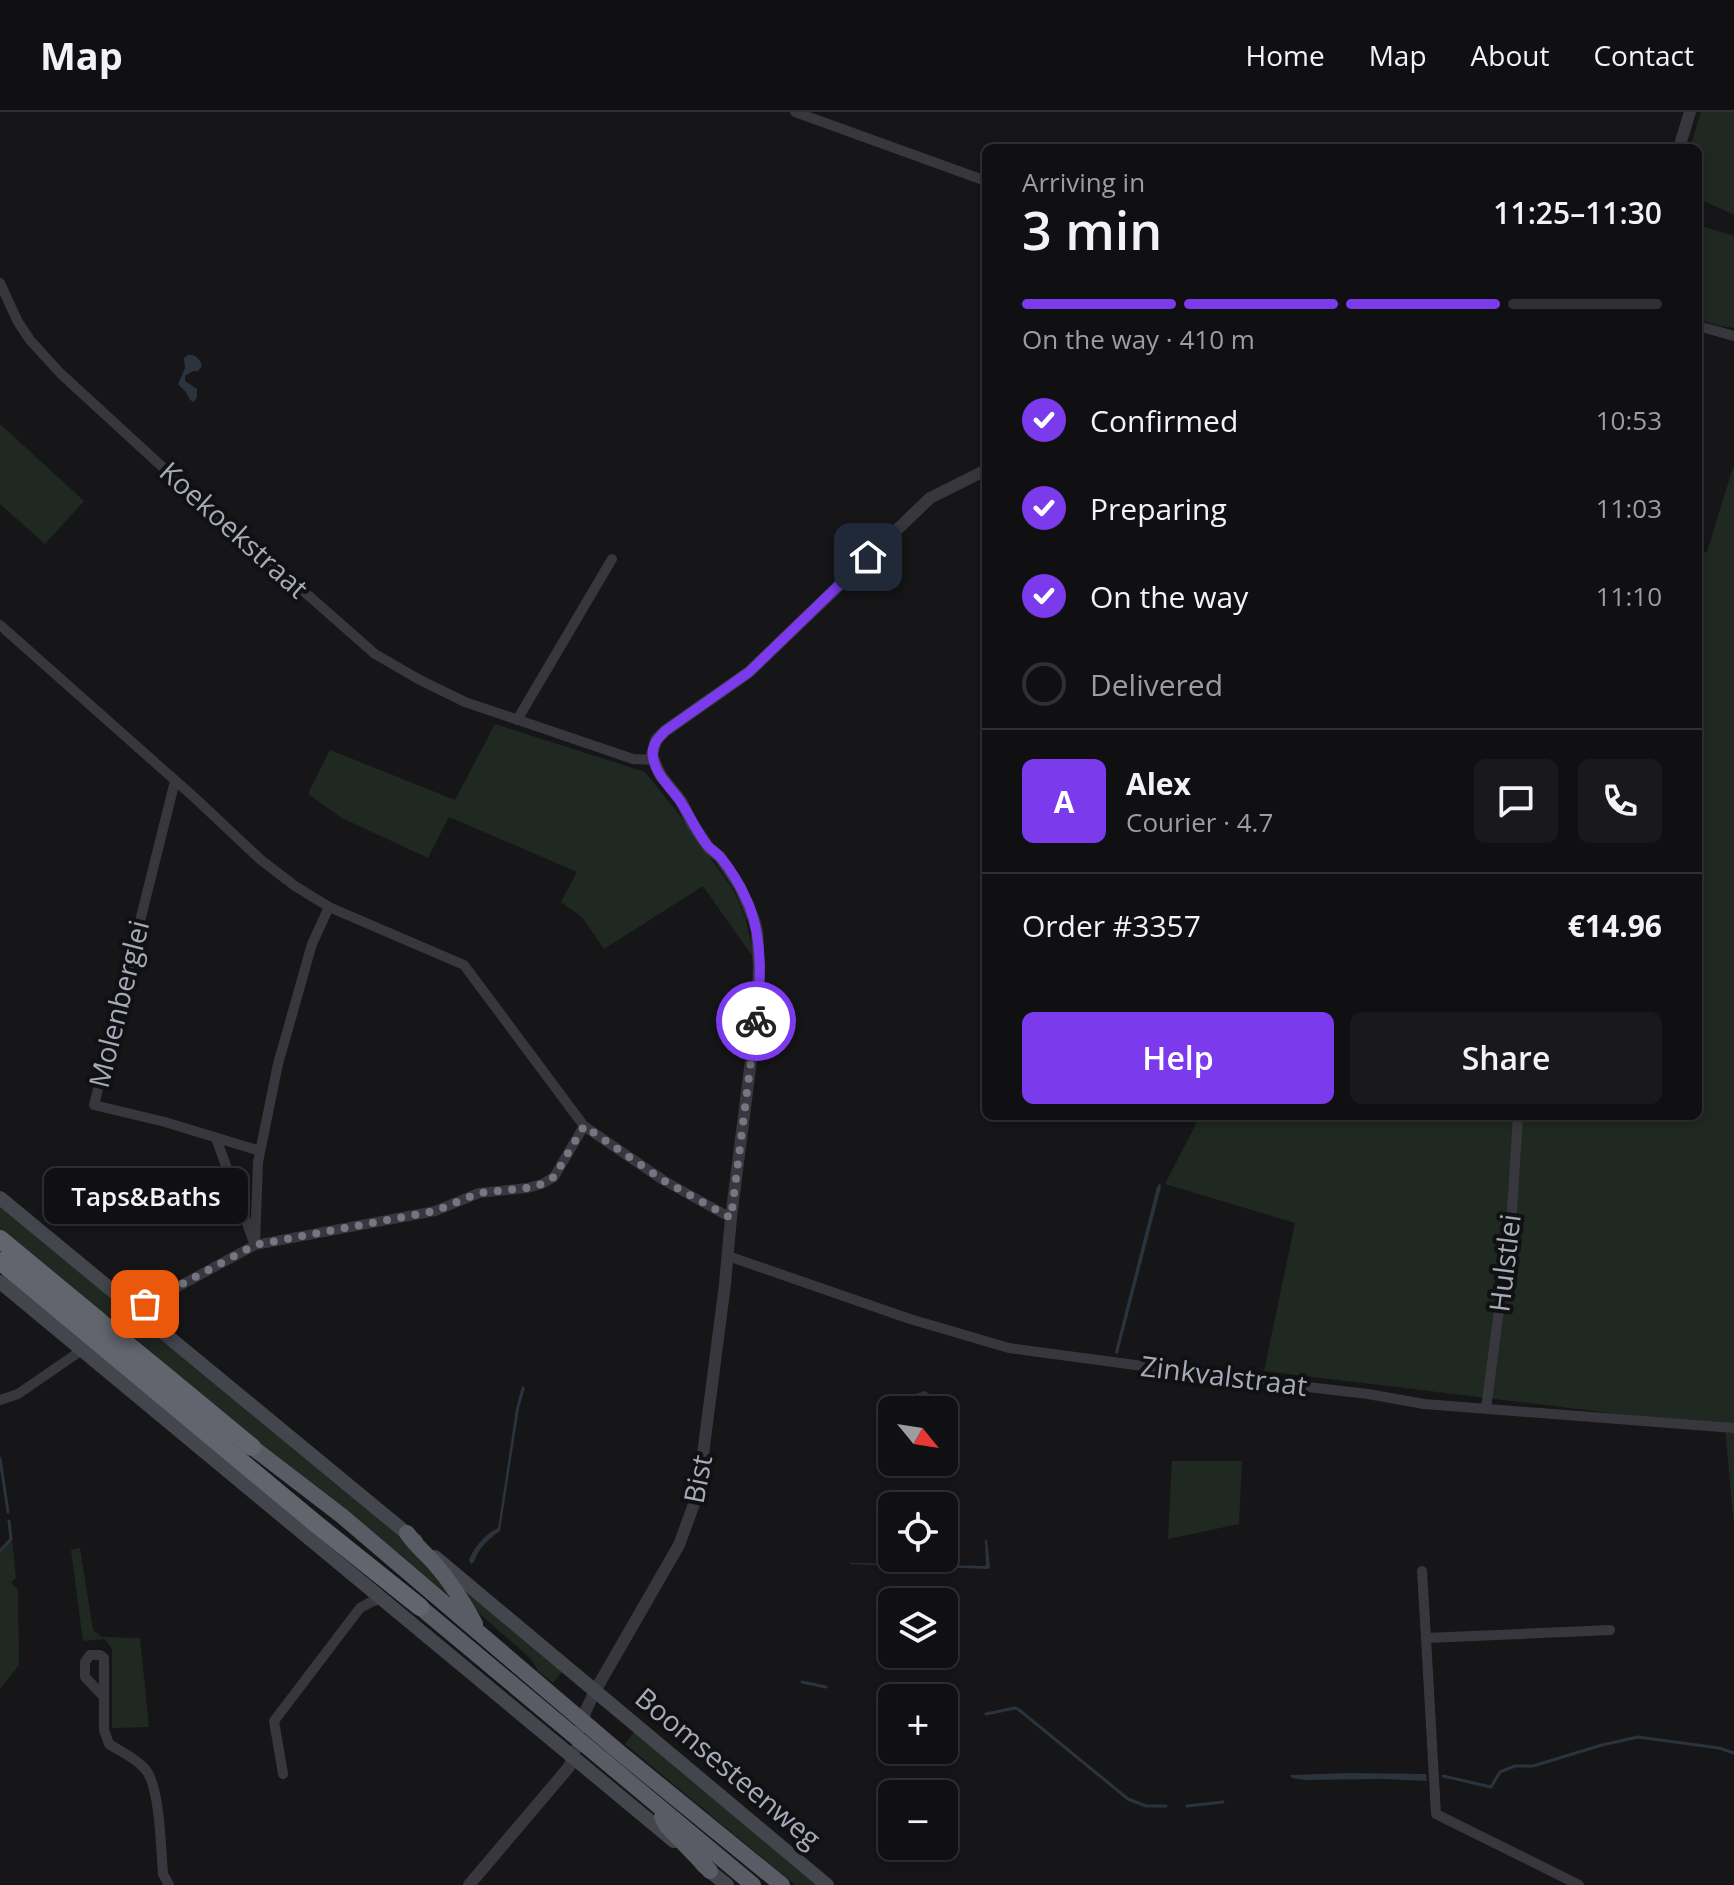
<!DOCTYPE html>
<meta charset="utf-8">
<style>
:root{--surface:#101012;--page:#19191b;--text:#f1f3f6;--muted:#9c9d9f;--line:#303032;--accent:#7c3aed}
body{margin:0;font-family:"Open Sans",sans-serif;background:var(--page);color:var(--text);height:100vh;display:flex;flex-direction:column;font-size:30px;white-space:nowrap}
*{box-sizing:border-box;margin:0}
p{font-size:26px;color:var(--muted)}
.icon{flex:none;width:44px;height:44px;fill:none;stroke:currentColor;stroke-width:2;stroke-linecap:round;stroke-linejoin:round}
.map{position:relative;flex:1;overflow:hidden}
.details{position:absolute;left:982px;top:32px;width:720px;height:976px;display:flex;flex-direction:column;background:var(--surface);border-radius:12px;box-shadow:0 4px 12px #0003,0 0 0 2px var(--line)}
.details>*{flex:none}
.needle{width:52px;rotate:120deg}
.controls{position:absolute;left:878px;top:1284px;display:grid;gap:16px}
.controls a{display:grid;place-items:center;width:80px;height:80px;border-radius:12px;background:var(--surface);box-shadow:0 4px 12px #0003,0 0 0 2px var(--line);font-size:40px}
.pin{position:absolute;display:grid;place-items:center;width:68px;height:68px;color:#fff;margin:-34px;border-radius:16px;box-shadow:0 4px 12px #0006}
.courier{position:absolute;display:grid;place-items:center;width:80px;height:80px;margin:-40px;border:6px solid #7c3aed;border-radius:50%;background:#fff;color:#222;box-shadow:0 2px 10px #0007}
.bubble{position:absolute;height:56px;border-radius:12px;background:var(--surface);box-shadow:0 4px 12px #0003,0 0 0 2px var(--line);font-size:26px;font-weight:600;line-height:56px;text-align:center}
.overview em{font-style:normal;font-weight:600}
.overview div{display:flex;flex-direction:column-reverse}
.overview{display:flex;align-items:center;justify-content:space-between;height:136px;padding:0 40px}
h1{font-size:52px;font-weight:600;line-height:60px}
.bar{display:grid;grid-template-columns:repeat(4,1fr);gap:12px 8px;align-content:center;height:96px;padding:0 40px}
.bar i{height:10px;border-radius:6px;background:var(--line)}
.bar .active{background:var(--accent)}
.bar p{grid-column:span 4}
.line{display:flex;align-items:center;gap:20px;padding:0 40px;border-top:2px solid var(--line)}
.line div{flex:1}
.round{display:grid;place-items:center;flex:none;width:84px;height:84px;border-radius:12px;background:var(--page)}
ol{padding:0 40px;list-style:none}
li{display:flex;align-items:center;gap:24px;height:88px}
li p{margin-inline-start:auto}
li .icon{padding:8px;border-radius:50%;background:var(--accent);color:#fff;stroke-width:4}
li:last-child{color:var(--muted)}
li i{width:44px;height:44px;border:4px solid var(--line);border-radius:50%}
.cta{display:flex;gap:16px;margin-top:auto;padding:16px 40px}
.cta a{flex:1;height:92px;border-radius:12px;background:var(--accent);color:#fff;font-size:32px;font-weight:600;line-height:92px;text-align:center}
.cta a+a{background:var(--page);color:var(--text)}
header{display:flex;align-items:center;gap:48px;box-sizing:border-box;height:112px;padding:0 40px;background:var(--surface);border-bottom:2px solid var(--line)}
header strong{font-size:38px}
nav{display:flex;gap:44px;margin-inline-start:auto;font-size:28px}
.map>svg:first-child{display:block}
.green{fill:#202822}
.water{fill:#2b333d}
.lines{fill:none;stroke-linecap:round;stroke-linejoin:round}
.stream{stroke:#2b333d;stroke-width:3}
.minor{stroke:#37373d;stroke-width:10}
.tertiary{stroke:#37373d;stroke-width:12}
.secondary{stroke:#44464d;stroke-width:14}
.trunk{stroke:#5a5c65;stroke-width:16}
.motorway{stroke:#62646e;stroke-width:18}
.done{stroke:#747781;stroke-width:8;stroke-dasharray:0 14.4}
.route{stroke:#7c3aed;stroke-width:10}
.labels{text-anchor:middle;stroke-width:8;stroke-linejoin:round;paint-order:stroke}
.street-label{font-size:28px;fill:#a7abb9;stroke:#111113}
</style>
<header>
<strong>Map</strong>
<nav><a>Home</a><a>Map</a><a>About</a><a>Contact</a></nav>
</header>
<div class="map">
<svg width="1734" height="1773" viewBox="0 0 1734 1773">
<rect width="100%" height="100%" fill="#161618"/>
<path class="green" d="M1701,0h33v103l-36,-17v-50h-8z
M1698,113l36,11v92l-18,-3 -18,-6z
M0,312l84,77 -39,43 -45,-40z
M1734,352v1064l-9,-101 -461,-56 31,-148 -130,-39 35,-68h498v-564h9z
M495,612l150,48 37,46 52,73 11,26 10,43 -52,-74 -99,63 -22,-32 -21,-15 16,-30 -128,-55 -21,41 -86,-40 -34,-24 22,-44 125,50z
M0,1093l422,350 31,44 -293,-236 -1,-5 -51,-43 -5,1 -103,-86z
M1172,1349h70l-3,63 -71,15z
M12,1427l4,39 -5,4 7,8 1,75 -19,24v-136z
M80,1436l13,82 9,7 38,1 9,89 -37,1v-79l-7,-10 -22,2 -12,-91z
M457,1472l105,88 -9,11 -15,-12 -7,-12 -57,-50z
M635,1619l185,154h-25l-170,-141z"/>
<path class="water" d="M188,243c7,-1 12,4 14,11l-4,5h-5l-8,5v5l12,8v8l-3,5 -4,-2 -5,-9 -7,-7 7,-16 -1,-10z
M1160,1071l1,4 -43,166 -2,1 -1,-2 42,-165z
M522,1274l3,2 -6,20 -19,123c-12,8 -22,18 -26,31l-3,2 -2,-4c6,-14 15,-25 29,-32l18,-119z
M925,1279l19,12 2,5 -2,7v-5h-32v-15z
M985,1427l2,1 3,27 -2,2 -137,-5 -1,-1 135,3 1,-2z
M1349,1661l77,1 1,7 -44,-2 -78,1 -13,-2 -2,-3z"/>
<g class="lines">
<path class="stream" d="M0,1346l8,54
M0,1439l11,-12 -2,-18
M802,1570l24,5
M986,1602l29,-6 3,1 110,90 18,7h20
M1443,1664l48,11 9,-15 15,-6h18l69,-21 36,-8 81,11 15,5
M1187,1694l36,-4"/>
<path class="minor" d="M795,0l191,69
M0,171l18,39 12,18 30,33 109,100 206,181 45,26 45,22 168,57 20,1
M1698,214l36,10
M0,513l195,173 66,62 34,26 34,21 135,58 120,161 79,54 68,38
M517,608l95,-161
M175,669l-81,324 71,17 95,29
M216,1026l37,102
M255,1133l3,-83 20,-98 34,-120 17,-37
M728,1144l182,63 99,29 238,32 121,14 56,10 310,24
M135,1198l120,-65 180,-34 44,-18 48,-5 15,-4 12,-7 30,-51
M0,1288l18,-6 64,-44
M1486,1297l26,-198 6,-95
M1422,1459l4,67
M104,1585l-19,-20v-15l5,-7h10l4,3v72l5,14c12,8 26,13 36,25 15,16 16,81 18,105l6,11
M283,1662l-9,-53 86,-113 11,-6 11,-3
M1579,1773l-143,-71 -10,-176 184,-8"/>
<path class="tertiary" d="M1679,36l11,-36
M581,1616l5,-18 9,-19 84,-146 19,-52 27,-209 6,-66 26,-205 2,-46 -2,-36 -3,-11 -14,-33 -20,-30 -11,-9 -16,-23 -12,-24 -20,-25 -4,-8 -5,-13 4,-15 9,-9 84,-59 181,-174 56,-28
M469,1773l100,-118 6,-17"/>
<path class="secondary" d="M0,1086l416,343
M0,1170l674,559
M435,1445l392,328
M702,1753l25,20"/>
<path class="trunk" d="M252,1335l90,69 277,236 163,133
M407,1421c8,12 18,20 27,30 16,18 30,40 41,61
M420,1495l333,278
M662,1705l5,9 43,45"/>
<path class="motorway" d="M0,1127l252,208
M0,1149l315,262 105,84"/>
</g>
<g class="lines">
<path class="done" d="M145,1192l110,-59 180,-34 44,-18 48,-5 15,-4 12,-7 30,-51 79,54 68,38 25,-197"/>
<path class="route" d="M756,909c5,-38 7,-80 -7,-116 -7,-16 -17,-34 -28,-47 -4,-5 -10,-8 -14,-13 -11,-14 -18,-32 -29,-47 -9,-12 -23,-25 -25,-41 -2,-11 5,-19 12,-26l84,-59 119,-115"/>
</g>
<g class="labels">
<g class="street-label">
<text transform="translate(234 418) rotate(42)" y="10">Koekoekstraat</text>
<text transform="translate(119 892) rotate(-76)" y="10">Molenberglei</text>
<text transform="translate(1505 1151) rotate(-83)" y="10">Hulstlei</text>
<text transform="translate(1224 1264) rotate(7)" y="10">Zinkvalstraat</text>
<text transform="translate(698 1367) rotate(-79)" y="10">Bist</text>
<text transform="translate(728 1656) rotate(40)" y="10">Boomsesteenweg</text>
</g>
</g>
</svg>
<div class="controls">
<a><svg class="needle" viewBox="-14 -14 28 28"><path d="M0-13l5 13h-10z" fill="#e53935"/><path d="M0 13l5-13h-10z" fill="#9c9d9f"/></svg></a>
<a><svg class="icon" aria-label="locate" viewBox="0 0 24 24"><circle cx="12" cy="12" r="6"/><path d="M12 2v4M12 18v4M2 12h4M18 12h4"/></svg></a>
<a><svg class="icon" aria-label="layers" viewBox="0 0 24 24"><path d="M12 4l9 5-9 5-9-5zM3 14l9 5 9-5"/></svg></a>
<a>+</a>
<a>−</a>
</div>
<div class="pin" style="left:145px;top:1192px;background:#ea580c"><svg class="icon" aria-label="bag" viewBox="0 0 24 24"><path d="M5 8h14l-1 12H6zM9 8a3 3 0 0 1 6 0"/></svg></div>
<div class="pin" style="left:868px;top:445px;background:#1f2937"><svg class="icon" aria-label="home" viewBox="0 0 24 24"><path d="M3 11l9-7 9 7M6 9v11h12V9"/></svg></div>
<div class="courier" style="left:756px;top:909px"><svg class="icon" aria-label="bike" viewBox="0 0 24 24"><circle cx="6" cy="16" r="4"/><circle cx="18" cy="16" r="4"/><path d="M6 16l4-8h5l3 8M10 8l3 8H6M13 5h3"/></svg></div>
<div class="bubble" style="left:44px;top:1056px;width:204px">Taps&amp;Baths</div>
<section class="details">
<div class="overview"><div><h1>3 min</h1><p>Arriving in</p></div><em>11:25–11:30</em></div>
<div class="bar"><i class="active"></i><i class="active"></i><i class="active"></i><i></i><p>On the way · 410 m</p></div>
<ol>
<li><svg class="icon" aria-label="check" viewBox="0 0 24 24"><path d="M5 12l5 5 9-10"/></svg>Confirmed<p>10:53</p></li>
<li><svg class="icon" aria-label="check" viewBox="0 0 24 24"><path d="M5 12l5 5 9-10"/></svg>Preparing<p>11:03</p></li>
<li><svg class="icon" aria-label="check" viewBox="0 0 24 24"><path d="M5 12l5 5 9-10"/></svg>On the way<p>11:10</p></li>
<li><i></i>Delivered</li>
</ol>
<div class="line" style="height:144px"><b class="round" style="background:var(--accent);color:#fff">A</b><div><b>Alex</b><p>Courier · 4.7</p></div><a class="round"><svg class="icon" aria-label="chat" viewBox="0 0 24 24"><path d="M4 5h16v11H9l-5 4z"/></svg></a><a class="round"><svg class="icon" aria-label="phone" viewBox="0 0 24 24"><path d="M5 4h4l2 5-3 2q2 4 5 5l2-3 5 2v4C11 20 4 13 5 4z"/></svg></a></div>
<div class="line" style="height:104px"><div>Order #3357</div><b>€14.96</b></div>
<div class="cta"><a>Help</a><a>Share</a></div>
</section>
</div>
